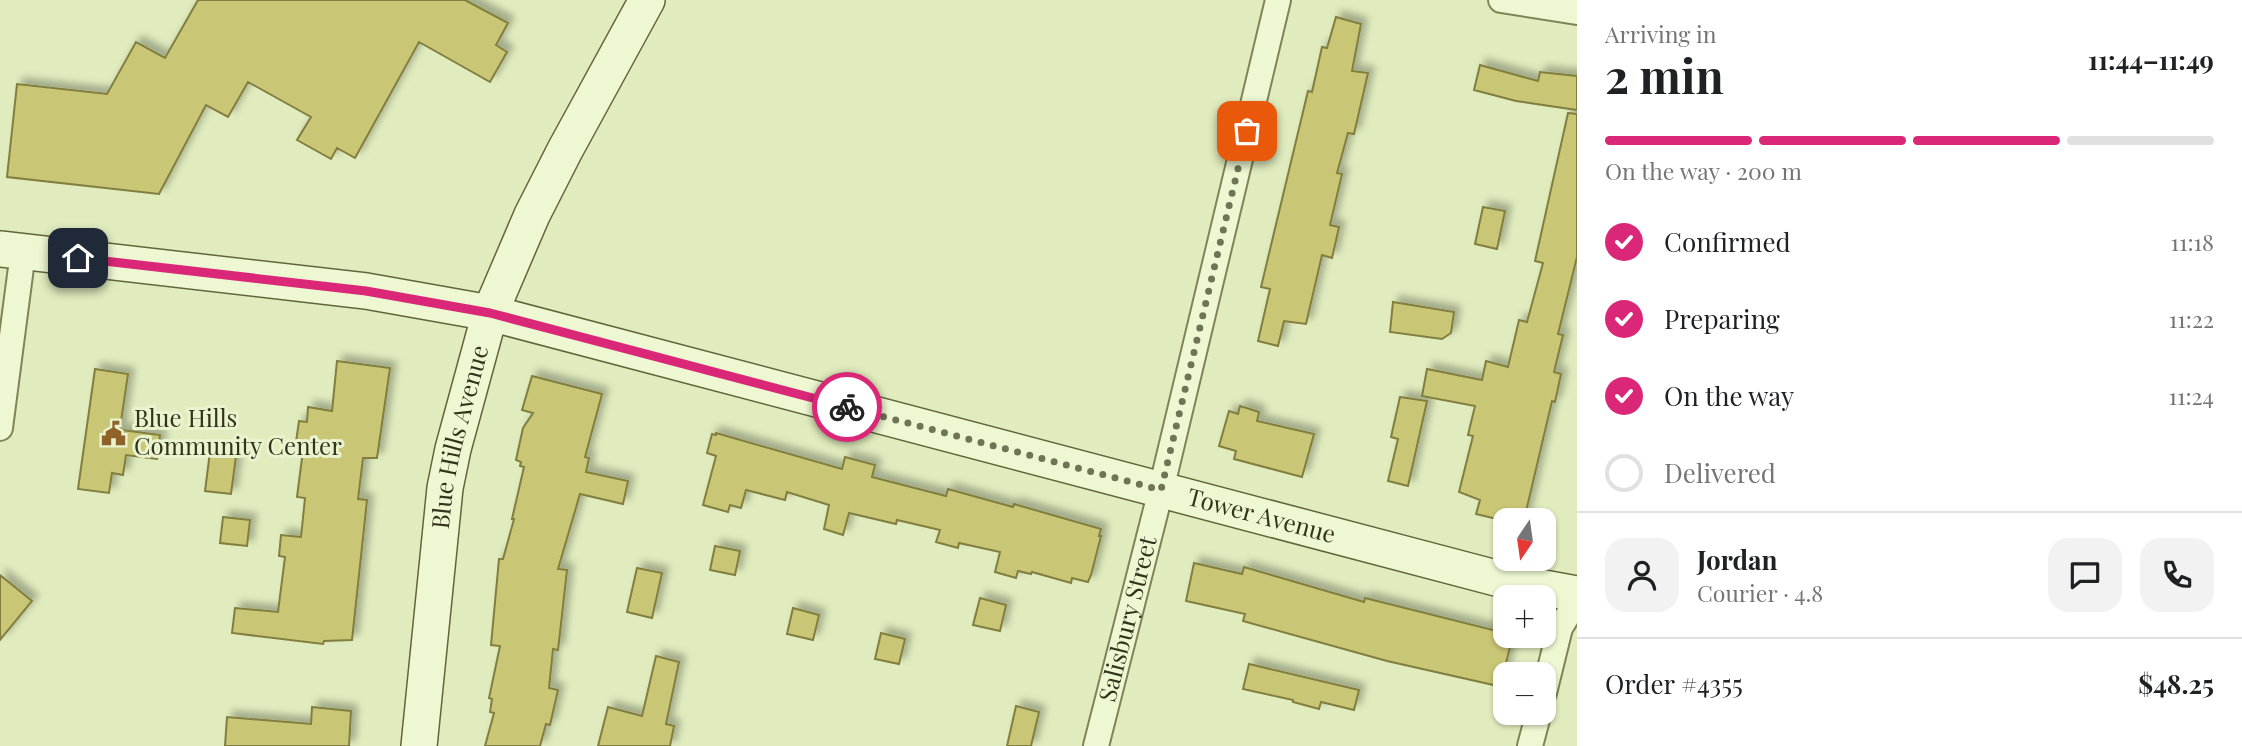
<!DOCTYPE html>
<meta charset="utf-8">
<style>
:root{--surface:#fff;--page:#f2f2f2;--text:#202124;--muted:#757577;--line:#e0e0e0;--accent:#db2777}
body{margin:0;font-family:"Playfair Display",serif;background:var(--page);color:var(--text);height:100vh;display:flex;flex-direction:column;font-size:26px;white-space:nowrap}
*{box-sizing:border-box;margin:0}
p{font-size:23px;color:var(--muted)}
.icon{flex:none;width:38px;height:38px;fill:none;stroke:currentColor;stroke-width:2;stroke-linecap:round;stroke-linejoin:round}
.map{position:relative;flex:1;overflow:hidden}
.drawer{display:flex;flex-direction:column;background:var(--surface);width:665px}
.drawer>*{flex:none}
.needle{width:46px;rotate:193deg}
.buttons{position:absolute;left:1493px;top:508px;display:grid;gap:14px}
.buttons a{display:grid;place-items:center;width:63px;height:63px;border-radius:14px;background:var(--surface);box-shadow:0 2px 5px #0004;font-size:35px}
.pin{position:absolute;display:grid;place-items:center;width:60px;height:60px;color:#fff;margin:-30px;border-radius:14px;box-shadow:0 4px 10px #0006}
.courier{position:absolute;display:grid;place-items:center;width:70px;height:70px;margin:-35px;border:5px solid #db2777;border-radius:50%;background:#fff;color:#222;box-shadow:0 2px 9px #0007}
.head em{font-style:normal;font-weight:700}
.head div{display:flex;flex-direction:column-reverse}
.head{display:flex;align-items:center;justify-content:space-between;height:119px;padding:0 28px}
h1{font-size:46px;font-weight:700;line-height:52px}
.bar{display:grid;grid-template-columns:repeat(4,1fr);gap:10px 7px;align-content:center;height:84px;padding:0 28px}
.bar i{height:9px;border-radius:5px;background:var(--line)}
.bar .active{background:var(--accent)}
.bar p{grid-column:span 4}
.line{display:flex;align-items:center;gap:18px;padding:0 28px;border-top:2px solid var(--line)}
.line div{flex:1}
.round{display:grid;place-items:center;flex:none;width:74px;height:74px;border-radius:21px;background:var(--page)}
ol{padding:0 28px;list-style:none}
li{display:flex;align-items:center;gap:21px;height:77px}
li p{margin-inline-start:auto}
li .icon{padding:7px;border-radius:50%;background:var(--accent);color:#fff;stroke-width:4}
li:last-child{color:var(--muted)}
li i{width:38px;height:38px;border:4px solid var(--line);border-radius:50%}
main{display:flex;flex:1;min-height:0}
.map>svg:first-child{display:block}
.building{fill:#c9c675;stroke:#817e3f;stroke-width:2;filter:url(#shadow)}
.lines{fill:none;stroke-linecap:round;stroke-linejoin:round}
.minor-casing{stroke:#7f8358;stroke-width:28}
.secondary-casing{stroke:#62653b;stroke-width:38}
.minor{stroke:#edf7d1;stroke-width:24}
.secondary{stroke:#edf7d1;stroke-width:35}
.done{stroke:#6f7455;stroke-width:7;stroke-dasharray:0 12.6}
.route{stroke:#db2777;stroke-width:9}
.labels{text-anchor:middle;stroke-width:6;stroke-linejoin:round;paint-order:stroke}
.poi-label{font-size:24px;fill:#32331c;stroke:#e9f3cd;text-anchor:start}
.street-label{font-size:24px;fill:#32331c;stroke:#e9f3cd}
</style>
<main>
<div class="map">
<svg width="1577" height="746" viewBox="0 0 1577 746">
<defs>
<filter id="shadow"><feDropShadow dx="6" dy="-6" stdDeviation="3.5" flood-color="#0004"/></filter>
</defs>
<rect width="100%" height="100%" fill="#e0ecbe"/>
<path class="building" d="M198,0h267l43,23 -12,22 11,7 -17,30 -71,-40 -64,116 -18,-10 -6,11 -34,-19 14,-23 -63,-35 -20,35 -22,-12 -47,89 -152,-17 10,-93 90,10 29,-52 29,16z
M1336,17l25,7 -9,47 16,2 -14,61 -6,-1 -11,40 5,1 -12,51 9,2 -7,31 -10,-3 -16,69 -22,-3 -6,25 -20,-5 12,-52 -9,-2 47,-196 4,1 10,-45 5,1z
M1480,65l58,16 2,-9 37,4v34l-61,-9 -42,-11z
M1568,113l9,1v143l-19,77 5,1 -9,37 7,2 -6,28 -3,-1 -28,119h-23l-25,-6 4,-14 -21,-8 14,-56 -5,-1 7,-29 -53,-10 5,-27 55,11 4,-19 22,6 11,-47 8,2 16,-59 -8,-2z
M1483,207l22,4 -8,38 -22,-5z
M1393,302l61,10 -3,21 -9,6 -52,-7z
M337,361l53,7 -13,90h-14l-5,41 9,1 -15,140 -28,1 -1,3 -91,-11 3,-25 43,4 7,-55 -6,-1 2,-21 20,2 4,-39 -8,-1 7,-54 -8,-1 3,-21 8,1 1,-15 24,4z
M95,369l33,5 -8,54 2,2 38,5 -3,24 -31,-4 -3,20 -11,-2 -3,20 -31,-4z
M532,376l70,18 -17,63 4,1 -3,14 42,9 -5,23 -43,-10 -22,75 9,1 -9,80 -5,-1 -4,39 9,2 -8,35 -4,-1 -6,22h-55l9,-33 -4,-1 2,-13 -3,-1 11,-52 -9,-1 8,-86h4l11,-40h-2l12,-52 -4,-1 1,-4 -5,-2 7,-32 10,-15 -11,-3z
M1400,397l27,4 -19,85 -20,-5 10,-42 -7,-2z
M1240,406l19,6 -2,9 57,13 -12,43 -68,-18 2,-8 -17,-5 10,-35 9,3z
M716,433l126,36 3,-12 30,8 -3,12 74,19 2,-7 65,18 1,-3 87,25 -2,7h2l-10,39 -3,7 -16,-4 -1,5 -39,-11 -1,2 -13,-3 -2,7 -21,-6 5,-20 -41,-9 -1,5 -22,-6 4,-12 -43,-10 -1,4 -47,-11 -6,22 -19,-6 5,-24 -42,-13 -2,8 -39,-10 -5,18 -11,-3 -2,7 -25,-7 13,-49 -9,-3 5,-19 4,1z
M210,452l26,4 -5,38 -26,-3z
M223,517l27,3 -3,26 -27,-3z
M715,546l25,5 -5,24 -25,-5z
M1194,563l48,11 2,-7 120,35 1,-4 140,35v2h5l-2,7 3,1 -9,36h-2l-2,7 -111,-25 -144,-40 2,-7 -59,-13z
M637,568l25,5 -10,45 -25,-6z
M0,575l32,26 -32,39z
M980,598l26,7 -6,26 -27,-6z
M793,608l26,7 -6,25 -26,-6z
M881,633l24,6 -6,25 -24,-5z
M656,656l23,6 -13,62 8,2 -4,20h-72l10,-39 34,9z
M1249,664l110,26 -5,20 -33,-8 -2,7 -26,-7v-2l-50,-11z
M1016,706l23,6 -8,34h-24z
M312,707l39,4 -2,35h-124l2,-29 84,7z"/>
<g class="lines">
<defs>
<g id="minor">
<path d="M1501,0l76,12"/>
<path d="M0,428l23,-176"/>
<path d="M1544,693l16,-65 17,-28"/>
<path id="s1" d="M1096,746l65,-256 117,-490"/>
<path d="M1530,746l9,-34"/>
</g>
<g id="secondary">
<path id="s2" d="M0,249l366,42 124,22 1021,269 66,12"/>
<path id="s3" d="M419,746l26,-258 8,-39 37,-136 42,-98 33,-65 82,-150"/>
</g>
</defs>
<use href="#minor" class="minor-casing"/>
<use href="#secondary" class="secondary-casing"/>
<use href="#minor" class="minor"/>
<use href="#secondary" class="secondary"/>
</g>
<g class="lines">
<path class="done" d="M847,407l314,83 86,-359"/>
<path class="route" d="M78,258l288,33 124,22 357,94"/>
</g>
<defs>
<symbol id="civic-bare" viewBox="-9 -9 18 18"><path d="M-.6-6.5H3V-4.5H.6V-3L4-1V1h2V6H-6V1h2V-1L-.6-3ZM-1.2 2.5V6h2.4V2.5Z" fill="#90622a" stroke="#e9f3cd" stroke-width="2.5" paint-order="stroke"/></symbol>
</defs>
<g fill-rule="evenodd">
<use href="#civic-bare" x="96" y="416" width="35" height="35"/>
</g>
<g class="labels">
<g class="poi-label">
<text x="134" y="427">Blue Hills<tspan x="134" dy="28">Community Center</tspan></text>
</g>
<g class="street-label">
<text dy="8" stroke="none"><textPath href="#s3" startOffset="312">Blue Hills Avenue</textPath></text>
<text dy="8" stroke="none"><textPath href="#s2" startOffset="1292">Tower Avenue</textPath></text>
<text dy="8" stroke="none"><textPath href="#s1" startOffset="131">Salisbury Street</textPath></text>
</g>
</g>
</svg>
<div class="buttons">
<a><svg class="needle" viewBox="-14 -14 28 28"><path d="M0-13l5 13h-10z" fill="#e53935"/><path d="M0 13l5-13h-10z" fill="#757577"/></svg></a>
<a>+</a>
<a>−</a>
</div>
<div class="pin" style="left:1247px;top:131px;background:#ea580c"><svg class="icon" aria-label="bag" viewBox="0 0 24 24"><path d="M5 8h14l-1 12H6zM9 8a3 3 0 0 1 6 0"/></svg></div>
<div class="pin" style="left:78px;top:258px;background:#1f2937"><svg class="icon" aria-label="home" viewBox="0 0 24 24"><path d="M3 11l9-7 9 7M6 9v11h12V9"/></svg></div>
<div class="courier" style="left:847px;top:407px"><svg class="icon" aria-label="bike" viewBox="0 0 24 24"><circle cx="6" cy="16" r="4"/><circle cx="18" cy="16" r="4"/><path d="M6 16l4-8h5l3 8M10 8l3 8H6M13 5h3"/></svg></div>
</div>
<section class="drawer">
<div class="head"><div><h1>2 min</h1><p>Arriving in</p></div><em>11:44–11:49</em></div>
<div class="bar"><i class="active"></i><i class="active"></i><i class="active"></i><i></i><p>On the way · 200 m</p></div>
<ol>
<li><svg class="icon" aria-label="check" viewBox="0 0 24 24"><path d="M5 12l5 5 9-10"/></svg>Confirmed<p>11:18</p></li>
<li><svg class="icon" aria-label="check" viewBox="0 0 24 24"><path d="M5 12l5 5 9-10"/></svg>Preparing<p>11:22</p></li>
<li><svg class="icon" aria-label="check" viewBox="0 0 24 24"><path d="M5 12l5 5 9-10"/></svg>On the way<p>11:24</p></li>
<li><i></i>Delivered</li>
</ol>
<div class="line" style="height:126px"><a class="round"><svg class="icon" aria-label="person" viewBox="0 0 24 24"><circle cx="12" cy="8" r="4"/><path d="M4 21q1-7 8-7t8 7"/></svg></a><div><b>Jordan</b><p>Courier · 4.8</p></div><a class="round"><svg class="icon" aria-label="chat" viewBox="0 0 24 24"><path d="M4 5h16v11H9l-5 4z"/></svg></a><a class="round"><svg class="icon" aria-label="phone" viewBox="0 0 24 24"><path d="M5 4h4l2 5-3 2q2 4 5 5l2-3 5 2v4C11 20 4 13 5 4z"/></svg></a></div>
<div class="line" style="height:91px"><div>Order #4355</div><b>$48.25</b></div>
</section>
</main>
